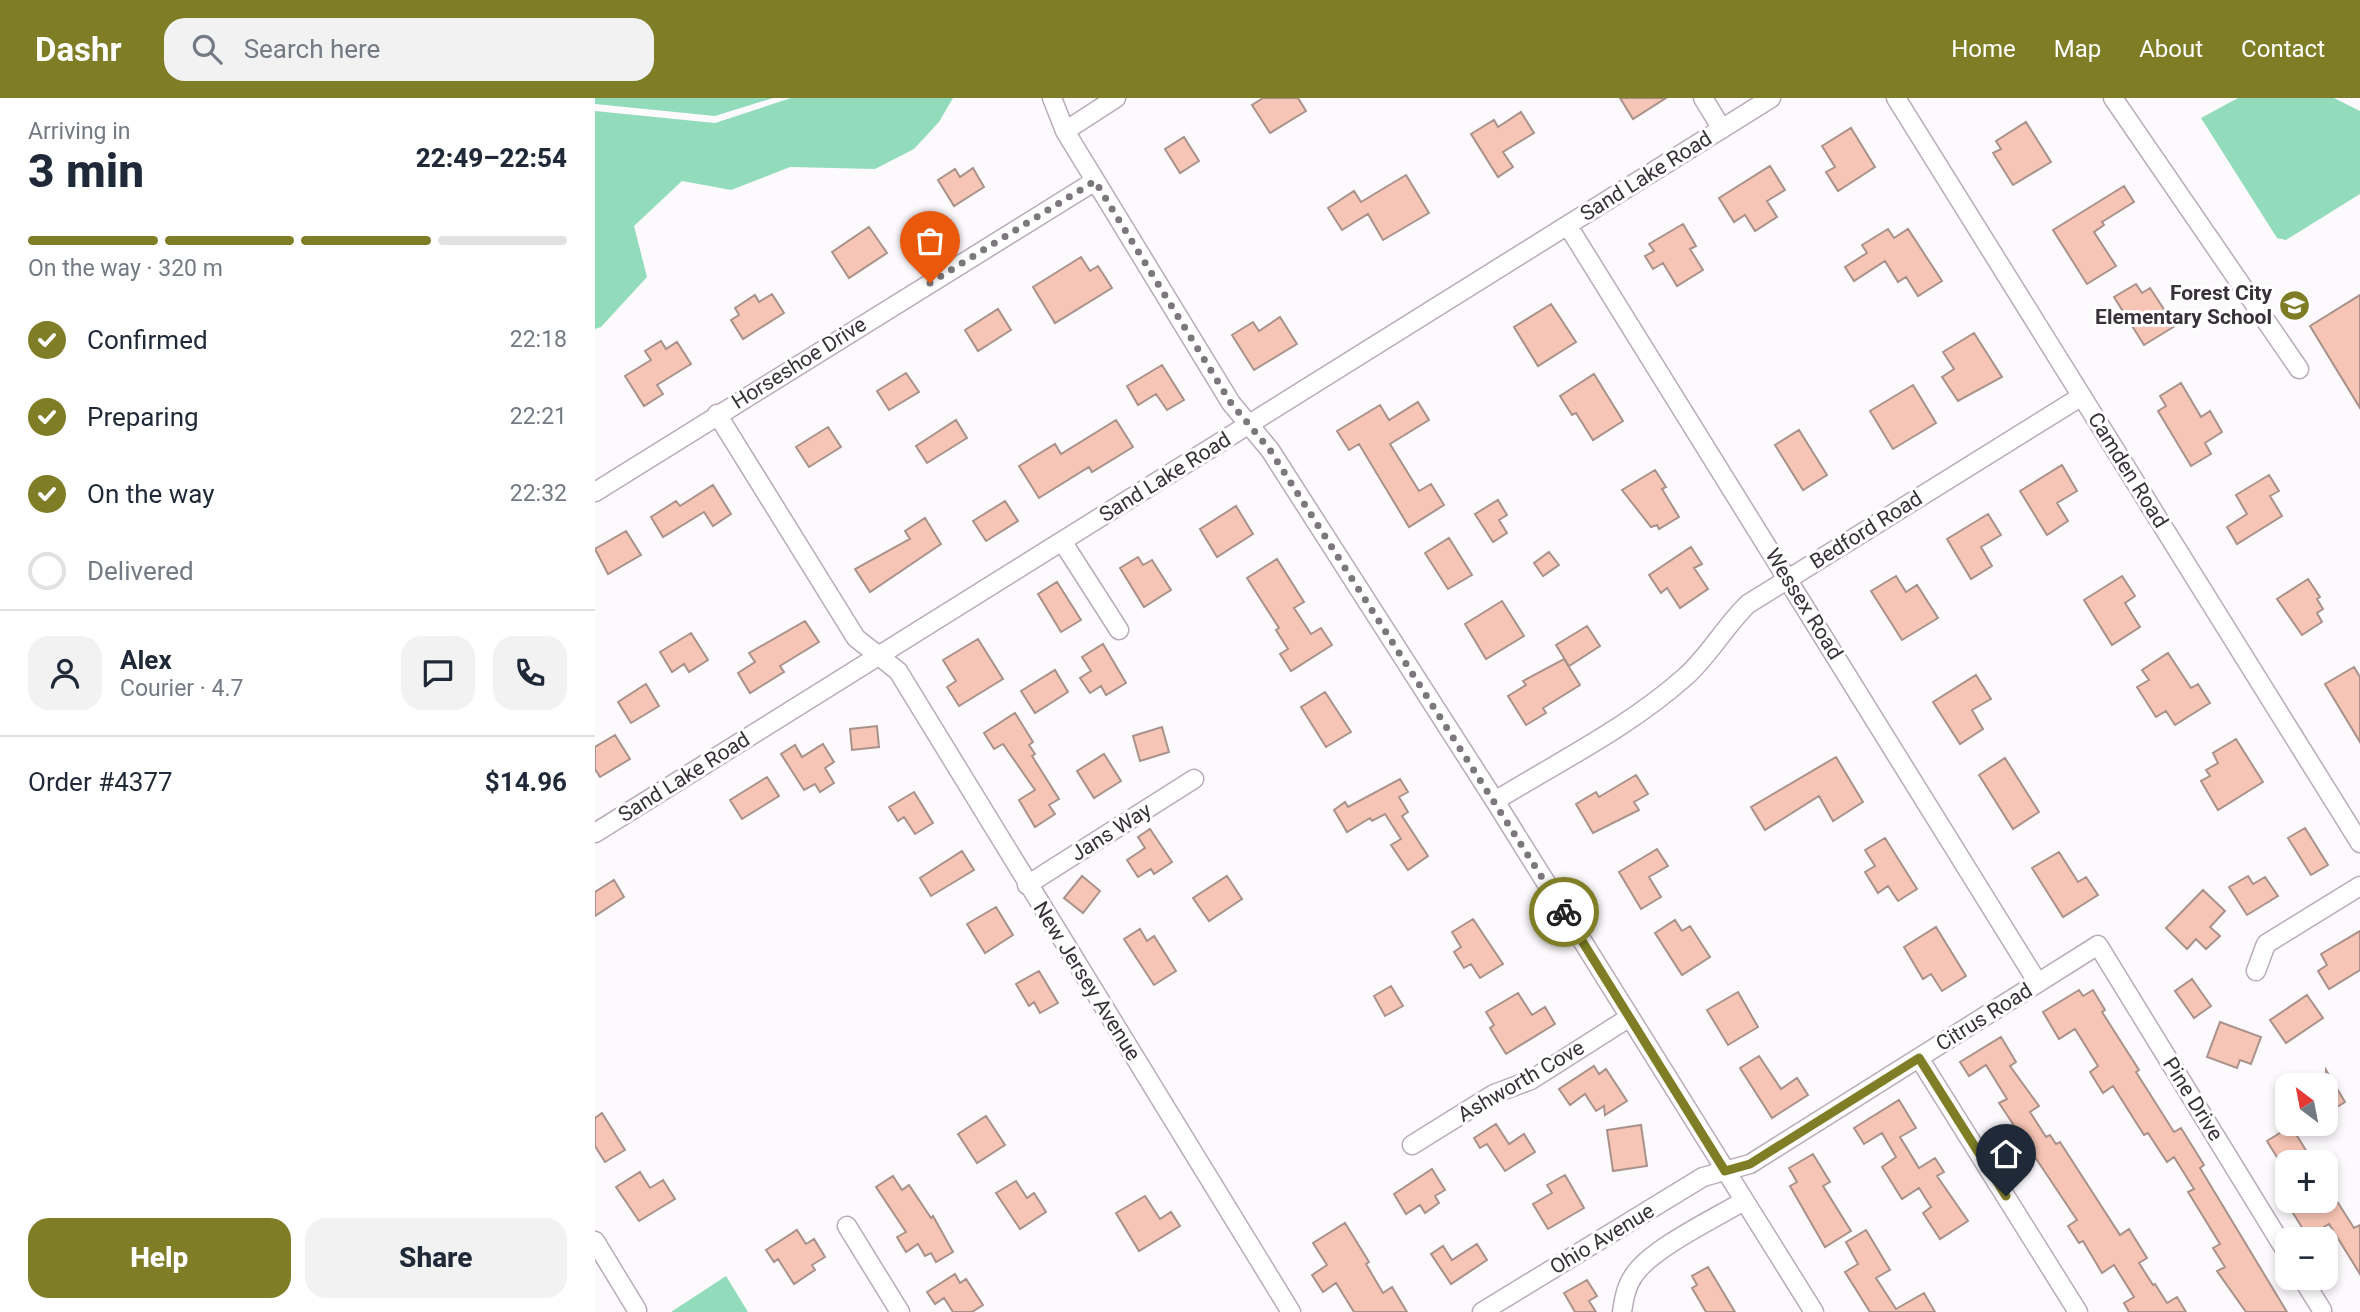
<!DOCTYPE html>
<meta charset="utf-8">
<style>
:root{--surface:#fff;--page:#f2f2f3;--text:#1f2937;--muted:#747a83;--line:#e0e1e3;--accent:#7f7e26}
body{margin:0;font-family:Roboto,sans-serif;background:var(--page);color:var(--text);height:100vh;display:flex;flex-direction:column;font-size:26px;white-space:nowrap}
*{box-sizing:border-box;margin:0}
p{font-size:23px;color:var(--muted)}
.icon{flex:none;width:38px;height:38px;fill:none;stroke:currentColor;stroke-width:2;stroke-linecap:round;stroke-linejoin:round}
.map{position:relative;flex:1;overflow:hidden}
.details{display:flex;flex-direction:column;background:var(--surface);width:595px}
.details>*{flex:none}
.needle{width:46px;rotate:328deg}
.fabs{position:absolute;left:1680px;top:975px;display:grid;gap:14px}
.fabs a{display:grid;place-items:center;width:63px;height:63px;border-radius:14px;background:var(--surface);box-shadow:0 4px 10px #0003;font-size:35px}
.pin{position:absolute;display:grid;place-items:center;width:60px;height:60px;color:#fff;margin:-72px -30px;border-radius:50% 50% 50% 0;rotate:-45deg;box-shadow:0 0 7px #0007}
.pin .icon{rotate:45deg}
.courier{position:absolute;display:grid;place-items:center;width:70px;height:70px;margin:-35px;border:5px solid #7f7e26;border-radius:50%;background:#fff;color:#222;box-shadow:0 2px 9px #0007}
.headline em{font-style:normal;font-weight:800}
.headline div{display:flex;flex-direction:column-reverse}
.headline{display:flex;align-items:center;justify-content:space-between;height:119px;padding:0 28px}
h1{font-size:46px;font-weight:800;line-height:52px}
.bar{display:grid;grid-template-columns:repeat(4,1fr);gap:10px 7px;align-content:center;height:84px;padding:0 28px}
.bar i{height:9px;border-radius:5px;background:var(--line)}
.bar .current{background:var(--accent)}
.bar p{grid-column:span 4}
.line{display:flex;align-items:center;gap:18px;padding:0 28px;border-top:2px solid var(--line)}
.line div{flex:1}
.round{display:grid;place-items:center;flex:none;width:74px;height:74px;border-radius:21px;background:var(--page)}
ol{padding:0 28px;list-style:none}
li{display:flex;align-items:center;gap:21px;height:77px}
li p{margin-inline-start:auto}
li .icon{padding:7px;border-radius:50%;background:var(--accent);color:#fff;stroke-width:4}
li:last-child{color:var(--muted)}
li i{width:38px;height:38px;border:4px solid var(--line);border-radius:50%}
.action{display:flex;gap:14px;margin-top:auto;padding:14px 28px}
.action a{flex:1;height:80px;border-radius:21px;background:var(--accent);color:#fff;font-size:28px;font-weight:800;line-height:80px;text-align:center}
.action a+a{background:var(--page);color:var(--text)}
header{display:flex;align-items:center;gap:42px;box-sizing:border-box;height:98px;padding:0 35px;background:var(--accent);color:#fff}
header strong{font-size:33px}
nav{display:flex;gap:38px;margin-inline-start:auto;font-size:24px}
.search{width:490px;height:63px;background:var(--page);display:flex;align-items:center;gap:18px;box-sizing:border-box;padding:0 24px;border-radius:21px;color:var(--muted);font-size:26px}
main{display:flex;flex:1;min-height:0}
.map>svg:first-child{display:block}
.green{fill:#93dcbb}
.building{fill:#f7c5b5;stroke:#a9928b;stroke-width:2}
.lines{fill:none;stroke-linecap:round;stroke-linejoin:round}
.minor-casing{stroke:#baaabb;stroke-width:21}
.minor{stroke:#fff;stroke-width:18}
.done{stroke:#7c777d;stroke-width:7;stroke-dasharray:0 12.6}
.route{stroke:#7f7e26;stroke-width:9}
.labels{text-anchor:middle;stroke-width:6;stroke-linejoin:round;paint-order:stroke}
.street-label{font-size:21px;fill:#373138;stroke:#fff}
.poi-label{font-size:21px;font-weight:bold;fill:#373138;stroke:#fff;text-anchor:end}
</style>
<header>
<strong>Dashr</strong>
<div class="search"><svg class="icon" aria-label="search" viewBox="0 0 24 24"><circle cx="10" cy="10" r="6"/><path d="M15 15l6 6"/></svg>Search here</div>
<nav><a>Home</a><a>Map</a><a>About</a><a>Contact</a></nav>
</header>
<main>
<section class="details">
<div class="headline"><div><h1>3 min</h1><p>Arriving in</p></div><em>22:49–22:54</em></div>
<div class="bar"><i class="current"></i><i class="current"></i><i class="current"></i><i></i><p>On the way · 320 m</p></div>
<ol>
<li><svg class="icon" aria-label="check" viewBox="0 0 24 24"><path d="M5 12l5 5 9-10"/></svg>Confirmed<p>22:18</p></li>
<li><svg class="icon" aria-label="check" viewBox="0 0 24 24"><path d="M5 12l5 5 9-10"/></svg>Preparing<p>22:21</p></li>
<li><svg class="icon" aria-label="check" viewBox="0 0 24 24"><path d="M5 12l5 5 9-10"/></svg>On the way<p>22:32</p></li>
<li><i></i>Delivered</li>
</ol>
<div class="line" style="height:126px"><a class="round"><svg class="icon" aria-label="person" viewBox="0 0 24 24"><circle cx="12" cy="8" r="4"/><path d="M4 21q1-7 8-7t8 7"/></svg></a><div><b>Alex</b><p>Courier · 4.7</p></div><a class="round"><svg class="icon" aria-label="chat" viewBox="0 0 24 24"><path d="M4 5h16v11H9l-5 4z"/></svg></a><a class="round"><svg class="icon" aria-label="phone" viewBox="0 0 24 24"><path d="M5 4h4l2 5-3 2q2 4 5 5l2-3 5 2v4C11 20 4 13 5 4z"/></svg></a></div>
<div class="line" style="height:91px"><div>Order #4377</div><b>$14.96</b></div>
<div class="action"><a>Help</a><a>Share</a></div>
</section>
<div class="map">
<svg width="1765" height="1214" viewBox="0 0 1765 1214">
<rect width="100%" height="100%" fill="#fdfafd"/>
<path class="green" d="M0,0h178l-58,18 -120,-12z
M196,0h162l-14,24 -25,27 -39,20 -85,-2 -59,23 -49,-9 -48,45 13,51 -46,50 -6,2v-218l120,12z
M1643,0h96l26,13v83l-74,46 -9,-2 -76,-120z
M131,1178l22,36h-77z"/>
<path class="building" d="M668,0h35l8,13 -36,22 -18,-28z
M1025,0h46l-33,21z
M926,14l13,21 -31,19 10,15 -15,10 -27,-43 23,-14 4,7z
M1431,24l25,40 -38,23 -20,-32 8,-4 -5,-8z
M1256,30l24,39 -37,24 -12,-19 9,-5 -13,-21z
M589,39l15,24 -19,12 -15,-24z
M1175,68l15,24 -18,11 10,16 -22,14 -10,-16 -11,7 -15,-24z
M378,70l11,19 -30,19 -16,-26 17,-11 5,8z
M811,77l23,38 -46,27 -15,-26 -26,16 -14,-22 26,-17 7,11z
M1529,88l10,16 -32,20 2,3 -10,7 22,34 -29,18 -34,-54z
M1088,126l13,22 -6,3 13,21 -26,16 -14,-23 -10,6 -8,-13 9,-5 -5,-7z
M274,129l18,26 -38,25 -17,-26z
M1293,131l6,9 14,-9 34,52 -24,15 -12,-19 -8,5 -13,-21 -31,20 -9,-14 22,-14 -5,-8z
M486,159l9,14 8,-5 14,22 -57,35 -22,-36z
M1541,186l6,9 8,-5 25,38 -31,19 -30,-48z
M177,196l12,19 -41,26 -12,-19 8,-5 -4,-7 20,-13 4,7z
M1765,197v113l-50,-82z
M956,206l25,38 -38,24 -24,-39z
M403,211l13,21 -33,21 -13,-21z
M685,219l17,27 -43,26 -22,-35 21,-13 6,9z
M1379,235l28,44 -44,24 -16,-24 12,-8 -11,-17z
M66,243l5,8 11,-7 14,22 -34,21 6,9 -19,12 -19,-30 26,-16 -6,-9z
M567,267l22,35 -17,10 -11,-16 -18,11 -11,-19z
M311,275l13,19 -30,18 -12,-19z
M999,276l29,47 -30,19 -17,-27 -4,2 -12,-19z
M1586,285l20,34 9,-6 12,21 -17,11 6,11 -20,12 -33,-55 8,-5 -6,-10z
M1318,287l23,38 -43,26 -23,-38z
M823,304l11,18 -39,24 29,47 12,-7 13,21 -35,22 -50,-83 -10,6 -12,-19 43,-26 9,15z
M361,322l11,18 -40,25 -11,-17z
M521,322l17,27 -41,25 -3,-5 -50,31 -20,-32 36,-22 6,10z
M233,329l13,20 -32,20 -13,-20z
M1204,332l28,45 -24,15 -28,-45z
M1467,367l15,26 -20,12 11,18 -21,14 -27,-44z
M1060,372l11,17 -4,2 17,28 -20,12 -2,-4 -6,2 -29,-37z
M1674,377l10,16 -9,5 12,20 -45,28 -10,-17 20,-13 -11,-19z
M118,387l18,29 -18,12 -9,-14 -41,25 -12,-20 25,-16 4,5z
M903,402l9,15 -8,5 8,13 -14,9 -18,-28z
M410,403l13,20 -32,20 -13,-20z
M641,408l17,28 -36,23 -17,-28z
M1393,416l13,21 -20,12 11,19 -21,13 -24,-40z
M330,420l16,26 -71,48 -15,-23 55,-30 -5,-8z
M31,433l15,24 -33,19 -13,-25z
M854,440l23,37 -24,14 -23,-36z
M1096,449l11,17 -8,4 14,21 -28,19 -13,-20 -6,5 -12,-18z
M954,454l10,13 -16,11 -9,-13z
M543,459l5,8 9,-5 19,30 -27,17 -24,-39z
M682,461l27,43 -10,6 17,26 10,-6 11,17 -41,26 -11,-17 8,-5 -12,-19 3,-2 -32,-50z
M1301,478l10,16 11,-7 21,33 -36,22 -31,-49z
M1527,478l13,20 -10,7 15,24 -28,18 -28,-45z
M1713,481l12,18 -3,2 6,10 -6,4 5,9 -20,13 -25,-36z
M462,484l24,38 -20,12 -23,-38z
M907,503l22,35 -38,23 -21,-35z
M210,523l14,21 -39,24 4,6 -34,21 -12,-20 17,-11 -6,-9z
M992,528l13,20 -31,20 -13,-21z
M96,535l17,27 -19,12 -5,-8 -12,8 -12,-20z
M383,541l25,40 -44,27 -12,-19 9,-6 -13,-21z
M508,546l23,39 -20,12 -5,-9 -11,7 -10,-15 11,-7 -9,-14z
M1573,555l23,35 7,-4 12,19 -35,22 -9,-14 -10,6 -19,-30 12,-7 -7,-10z
M969,561l16,26 -37,23 3,5 -20,12 -18,-29 18,-11 -3,-4z
M1759,569l6,10v65l-35,-58z
M460,572l13,22 -33,21 -14,-22z
M1381,577l15,24 -19,11 11,19 -23,15 -27,-42z
M51,586l13,22 -28,17 -13,-21z
M730,594l26,40 -25,15 -25,-40z
M420,615l18,29 -4,3 6,9 -3,2 27,43 -10,6 6,9 -20,13 -16,-27 16,-10 -32,-46 -9,5 -10,-16z
M282,628l2,21 -27,3 -2,-21z
M567,629l7,25 -29,9 -7,-25z
M20,637l15,24 -30,18 -5,-8v-22z
M1641,641l27,43 -45,28 -17,-29 9,-5 -4,-6 12,-7 -5,-10z
M228,646l11,18 -9,6 9,15 -14,9 -5,-8 -11,6 -23,-36 14,-9 7,12z
M509,656l17,27 -27,17 -17,-27z
M1241,659l27,45 -30,19 -14,-25 -54,34 -14,-23z
M1410,660l34,54 -26,17 -34,-54z
M1041,677l12,19 -14,8 5,8 -46,23 -17,-29 20,-12 3,5z
M172,679l12,19 -37,23 -12,-19z
M805,681l8,13 -9,5 9,15 -6,4 26,40 -20,14 -17,-25 10,-6 -16,-25 -13,7 -2,-3 -23,14 -13,-22 11,-8 3,5z
M319,694l19,31 -18,11 -11,-17 -6,4 -9,-14z
M1710,730l23,37 -17,10 -23,-37z
M555,731l22,33 -18,12 -3,-5 -13,8 -11,-17 18,-12 -7,-11z
M1290,740l32,51 -19,12 -10,-15 -10,7 -13,-21 10,-6 -10,-16z
M1062,751l11,17 -19,11 12,20 -20,12 -22,-37z
M367,753l12,19 -43,26 -11,-18z
M1464,754l19,30 8,-5 12,18 -35,22 -31,-49z
M487,778l18,15 -17,22 -19,-15z
M632,778l15,23 -33,22 -16,-23z
M1653,778l5,8 12,-7 13,19 -31,19 -18,-28z
M19,782l10,17 -29,19v-24z
M1608,792l22,21 -15,16 10,9 -14,13 -10,-10 -9,10 -21,-21z
M401,809l17,28 -28,18 -18,-29z
M878,821l30,45 -23,14 -9,-14 -7,4 -10,-16 7,-5 -9,-15z
M1080,822l7,11 8,-5 20,31 -28,18 -27,-42z
M1341,829l30,49 -24,15 -11,-17 -8,5 -19,-32z
M545,831l7,12 7,-5 22,35 -22,14 -30,-46z
M1765,833v39l-31,19 -11,-18 9,-6 -6,-11z
M444,873l19,32 -18,10 -6,-11 -5,4 -13,-22z
M1597,881l19,27 -17,12 -19,-27z
M796,888l12,20 -18,10 -11,-20z
M1484,892l4,6 10,-6 12,20 -3,2 37,58 -3,2 38,60 7,-4 23,37 -4,3 87,144h-41l-29,-41 8,-4 -12,-19 7,-4 -32,-52 6,-3 -20,-32 -7,5 -19,-29 -4,2 -31,-49 -10,7 -13,-21 8,-6 -23,-37 -16,10 -16,-27z
M1143,894l20,35 -30,18 -21,-35z
M923,895l14,22 13,-8 10,17 -49,30 -16,-26 4,-3 -8,-13z
M1712,897l16,23 -37,25 -16,-23z
M1625,924l41,15 -10,27 -11,-4 -3,8 -30,-11z
M1406,939l15,25 -6,4 29,40 -9,6 16,25 4,-2 6,9 4,-2 60,93 9,-6 18,29 -8,5 14,22 2,-1 12,19 10,-6 9,15h-57l-5,-9 10,-6 -20,-32 -12,8 -19,-32 -4,2 -11,-17 9,-6 -78,-117 8,-4 -21,-34 -17,11 -9,-14z
M1164,958l22,33 16,-11 11,17 -36,23 -32,-50z
M999,968l5,8 7,-5 21,32 -22,14 -1,-9 -8,5 -11,-17 -15,11 -11,-16z
M1731,972l19,32 -19,12z
M1304,1002l17,28 -16,9 19,31 16,-10 9,14 -7,4 31,45 -28,18 -17,-26 8,-6 -12,-19 -17,11 -20,-32 14,-10 -14,-24 -18,11 -10,-16z
M7,1015l23,37 -20,12 -10,-16v-28z
M391,1018l19,29 -28,18 -19,-29z
M901,1026l13,20 15,-10 11,18 -30,19 -18,-27 -7,4 -6,-10z
M1046,1027l6,41 -34,5 -6,-41z
M1696,1028l19,31 -8,5h-22l-13,-21z
M1218,1056l17,28 -7,4 28,45 -26,16 -35,-61 7,-4 -8,-14z
M837,1071l13,21 -10,6 4,7 -14,10 -5,-8 -14,9 -12,-20z
M45,1074l10,16 13,-8 12,19 -36,22 -23,-34z
M970,1077l19,33 -36,21 -15,-25 19,-11 -5,-8z
M298,1078l9,14 7,-5 22,33 2,-2 20,36 -17,10 -5,-9 -6,3 -7,-12 -12,8 -9,-15 9,-5 -30,-45z
M421,1083l11,17 7,-5 12,19 -26,17 -24,-36z
M550,1098l15,23 11,-7 9,14 -41,25 -23,-38z
M1740,1100l19,30 6,-3v49l-31,-50 -21,13 -20,-32 8,-5h25l3,5z
M750,1125l24,39 -3,2 17,29 9,-6 15,25h-53l-18,-29 -13,9 -11,-17 15,-10 -14,-22z
M202,1132l9,14 8,-5 11,18 -13,8 3,5 -21,14 -16,-25 -4,3 -8,-12z
M1271,1132l24,40 -14,8 20,31 28,-16 11,19h-65l-25,-40 13,-8 -12,-22z
M882,1146l10,16 -36,24 -20,-30 12,-8 9,14z
M1113,1169l27,45h-29l-14,-24 5,-3 -5,-9z
M360,1176l5,9 6,-4 17,26 -11,7h-19l-9,-14 -9,6 -8,-12z
M992,1182l10,16 -8,5 7,11h-21l-11,-19z"/>
<g class="lines">
<defs>
<path id="minor" d="M457,0l13,33 166,272 39,47 225,351 319,511
M1108,0l19,31
M1301,0l464,745
M1518,0l186,271
M470,33l51,-33
M973,128l470,757
M122,316l139,224 42,33 393,641
M0,394l500,-311
M467,443l57,89
M900,703c63,-39 134,-74 190,-124 24,-21 40,-51 63,-73l334,-208
M0,735l1176,-735
M432,787l167,-106
M1661,873l10,-27 94,-58
M1324,960l159,254
M817,1047l82,-51 37,-14 99,-63
M252,1128l53,86
M0,1143l42,69
M1707,1180l20,32
M887,1214l221,-135 47,-13 348,-219 189,308
M1027,1214c2,-13 4,-26 12,-37 17,-26 81,-57 110,-74"/>
</defs>
<use href="#minor" class="minor-casing"/>
<use href="#minor" class="minor"/>
</g>
<g class="lines">
<path class="done" d="M335,185l165,-102 136,222 39,47 294,462"/>
<path class="route" d="M969,814l161,259 25,-7 169,-106 87,138"/>
</g>
<defs>
<symbol id="school-disc" viewBox="-11 -11 22 22"><circle r="9.5" fill="#7f7e26" stroke="#fff"/><path d="M0-5L7-2L0 1L-7-2ZM-4 1L0 2.5L4 1V4Q0 6-4 4Z" fill="#fff"/></symbol>
</defs>
<g fill-rule="evenodd">
<use href="#school-disc" x="1682" y="190" width="35" height="35"/>
</g>
<g class="labels">
<g class="street-label">
<text transform="translate(1051 78) rotate(-32)" y="7">Sand Lake Road</text>
<text transform="translate(204 265) rotate(-32)" y="7">Horseshoe Drive</text>
<text transform="translate(1533 372) rotate(58)" y="7">Camden Road</text>
<text transform="translate(570 379) rotate(-32)" y="7">Sand Lake Road</text>
<text transform="translate(1271 432) rotate(-32)" y="7">Bedford Road</text>
<text transform="translate(1209 506) rotate(58)" y="7">Wessex Road</text>
<text transform="translate(89 679) rotate(-32)" y="7">Sand Lake Road</text>
<text transform="translate(516 734) rotate(-32)" y="7">Jans Way</text>
<text transform="translate(492 883) rotate(58)" y="7">New Jersey Avenue</text>
<text transform="translate(1389 919) rotate(-32)" y="7">Citrus Road</text>
<text transform="translate(926 983) rotate(-30)" y="7">Ashworth Cove</text>
<text transform="translate(1598 1001) rotate(58)" y="7">Pine Drive</text>
<text transform="translate(1007 1141) rotate(-31)" y="7">Ohio Avenue</text>
</g>
<g class="poi-label">
<text x="1677" y="202">Forest City<tspan x="1677" dy="24">Elementary School</tspan></text>
</g>
</g>
</svg>
<div class="fabs">
<a><svg class="needle" viewBox="-14 -14 28 28"><path d="M0-13l5 13h-10z" fill="#e53935"/><path d="M0 13l5-13h-10z" fill="#747a83"/></svg></a>
<a>+</a>
<a>−</a>
</div>
<div class="pin" style="left:335px;top:185px;background:#ea580c"><svg class="icon" aria-label="bag" viewBox="0 0 24 24"><path d="M5 8h14l-1 12H6zM9 8a3 3 0 0 1 6 0"/></svg></div>
<div class="pin" style="left:1411px;top:1098px;background:#1f2937"><svg class="icon" aria-label="home" viewBox="0 0 24 24"><path d="M3 11l9-7 9 7M6 9v11h12V9"/></svg></div>
<div class="courier" style="left:969px;top:814px"><svg class="icon" aria-label="bike" viewBox="0 0 24 24"><circle cx="6" cy="16" r="4"/><circle cx="18" cy="16" r="4"/><path d="M6 16l4-8h5l3 8M10 8l3 8H6M13 5h3"/></svg></div>
</div>
</main>
